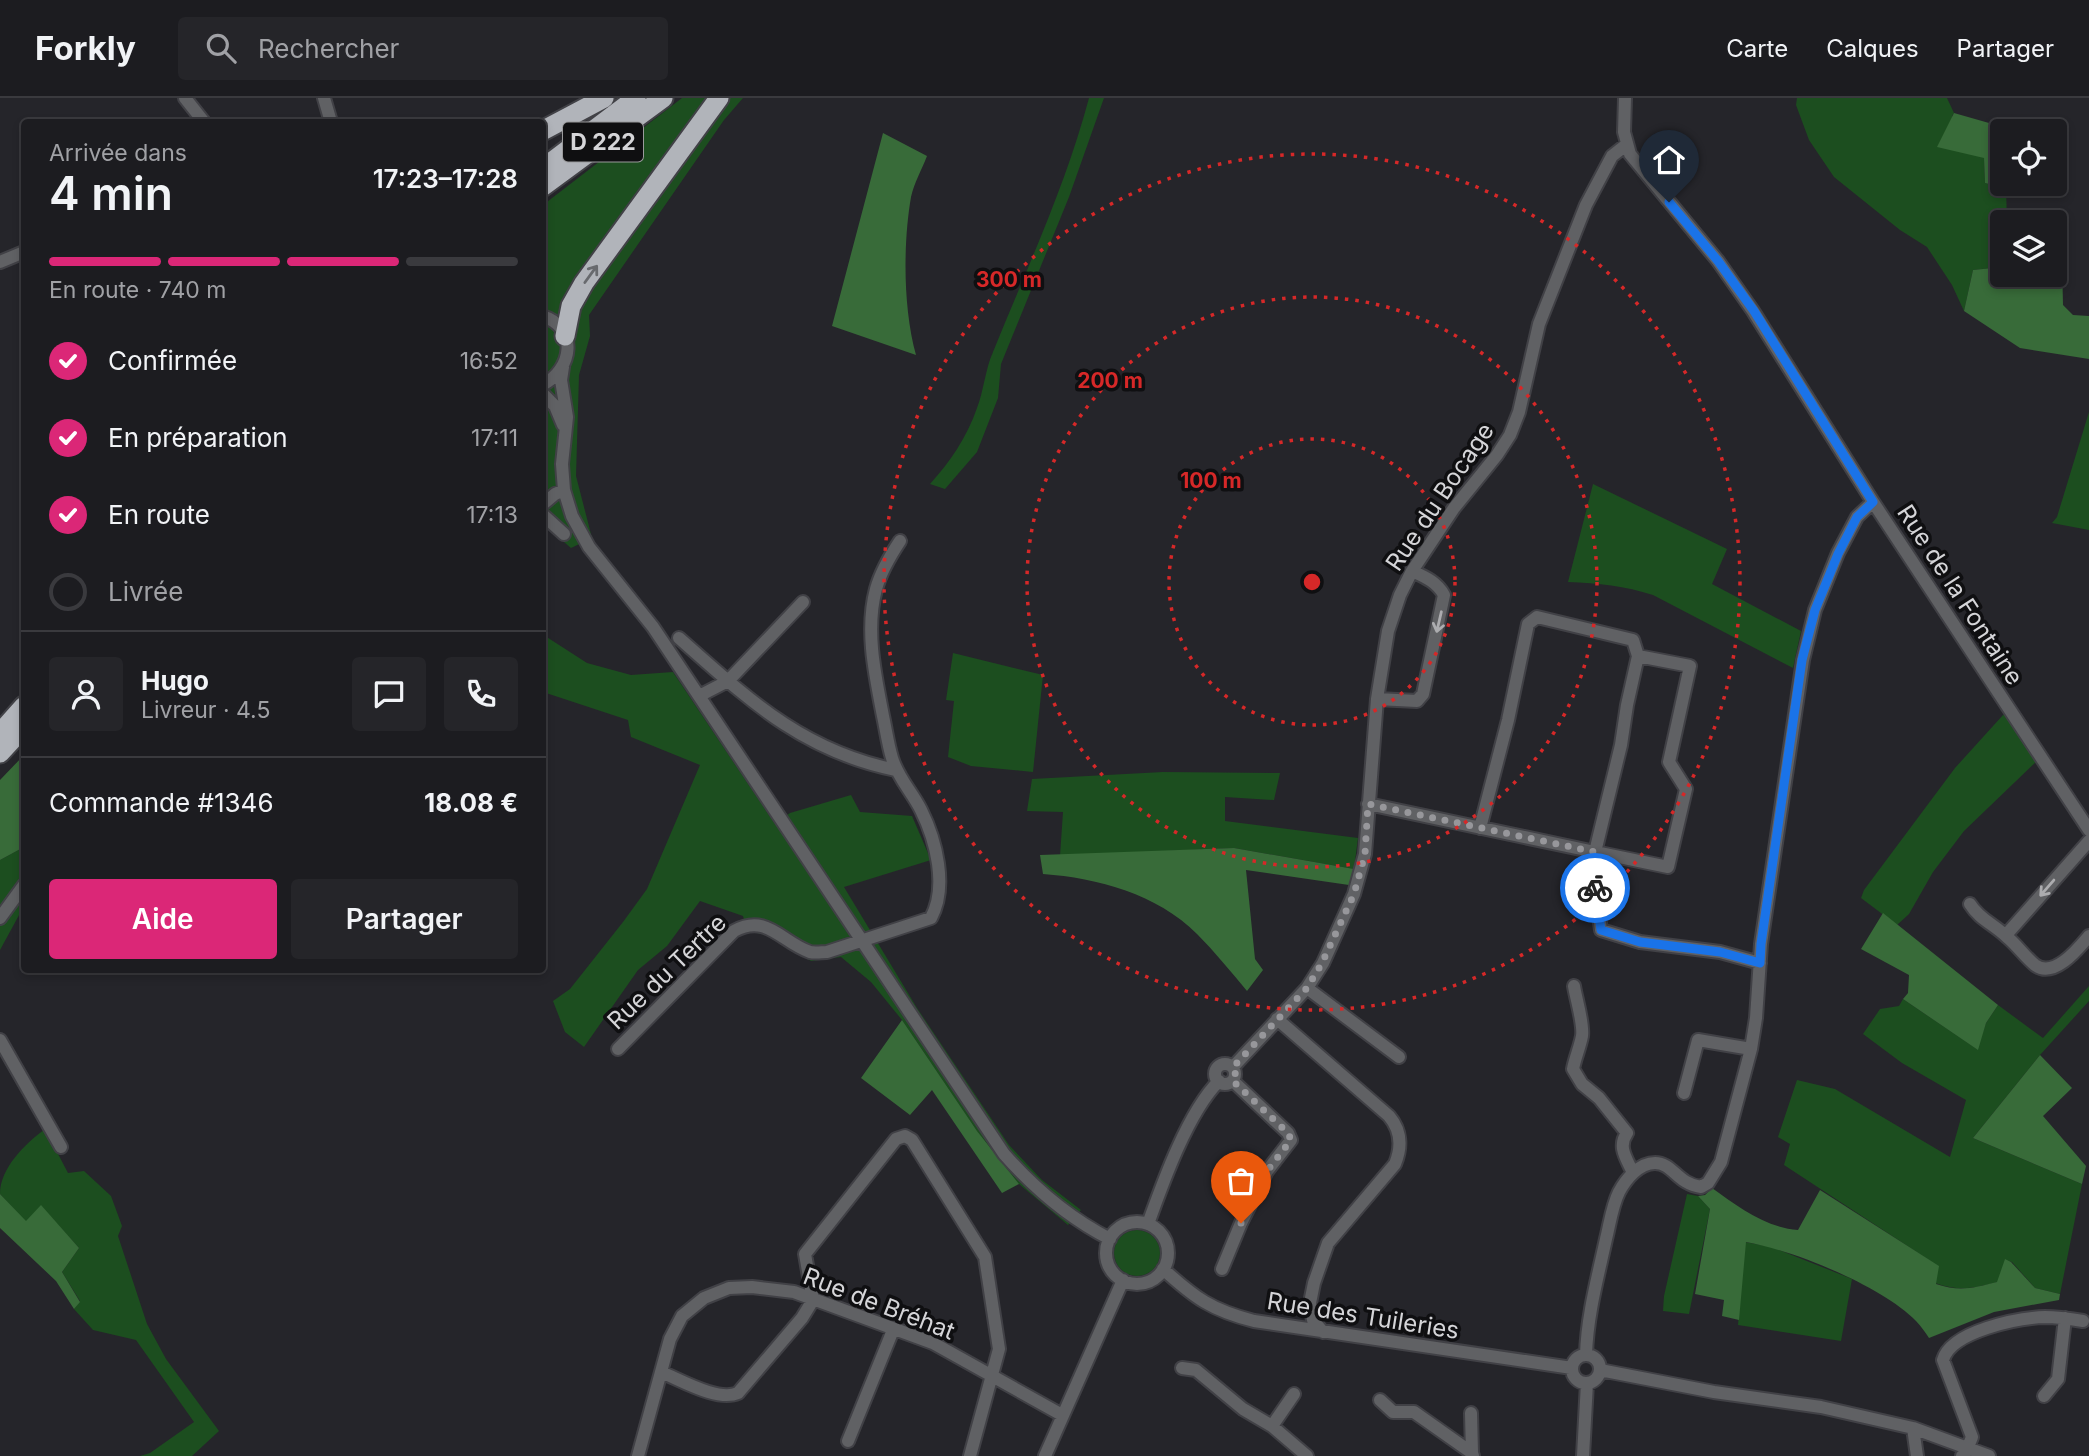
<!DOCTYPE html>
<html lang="fr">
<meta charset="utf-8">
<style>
:root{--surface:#1c1c20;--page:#252529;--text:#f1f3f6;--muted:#a0a1a5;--line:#3a3a3e;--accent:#db2777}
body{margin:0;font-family:Inter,sans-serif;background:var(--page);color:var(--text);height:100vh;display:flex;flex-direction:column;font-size:26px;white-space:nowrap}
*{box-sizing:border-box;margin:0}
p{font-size:23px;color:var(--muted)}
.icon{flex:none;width:38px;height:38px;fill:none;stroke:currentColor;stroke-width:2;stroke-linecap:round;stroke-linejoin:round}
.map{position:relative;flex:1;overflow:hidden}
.side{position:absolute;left:21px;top:21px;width:525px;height:854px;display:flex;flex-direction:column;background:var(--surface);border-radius:7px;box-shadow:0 4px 10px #0003,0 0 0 2px var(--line)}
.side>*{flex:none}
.tools{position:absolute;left:1990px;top:21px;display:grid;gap:14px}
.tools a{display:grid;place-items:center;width:77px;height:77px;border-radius:7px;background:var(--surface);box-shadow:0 4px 10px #0003,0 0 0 2px var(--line);font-size:35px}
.pin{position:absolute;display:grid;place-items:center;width:60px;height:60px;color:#fff;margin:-72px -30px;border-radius:50% 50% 50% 0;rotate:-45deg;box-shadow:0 0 7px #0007}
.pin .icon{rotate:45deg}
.courier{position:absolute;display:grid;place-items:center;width:70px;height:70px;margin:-35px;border:5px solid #1a73e8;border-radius:50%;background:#fff;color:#222;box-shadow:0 2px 9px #0007}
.headline em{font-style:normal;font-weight:600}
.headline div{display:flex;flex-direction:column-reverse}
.headline{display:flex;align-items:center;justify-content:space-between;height:119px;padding:0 28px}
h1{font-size:46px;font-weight:600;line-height:52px}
.bar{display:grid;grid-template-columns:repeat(4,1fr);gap:10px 7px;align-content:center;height:84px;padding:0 28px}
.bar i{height:9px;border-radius:5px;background:var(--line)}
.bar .on{background:var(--accent)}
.bar p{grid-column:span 4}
.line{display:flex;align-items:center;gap:18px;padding:0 28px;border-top:2px solid var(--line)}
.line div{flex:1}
.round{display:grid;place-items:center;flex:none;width:74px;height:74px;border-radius:7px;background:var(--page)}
ol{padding:0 28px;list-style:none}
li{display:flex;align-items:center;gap:21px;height:77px}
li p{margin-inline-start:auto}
li .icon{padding:7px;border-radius:50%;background:var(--accent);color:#fff;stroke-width:4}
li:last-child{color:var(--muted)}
li i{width:38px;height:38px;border:4px solid var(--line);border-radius:50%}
.button{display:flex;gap:14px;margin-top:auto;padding:14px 28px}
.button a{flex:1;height:80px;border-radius:7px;background:var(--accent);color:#fff;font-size:28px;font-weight:600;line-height:80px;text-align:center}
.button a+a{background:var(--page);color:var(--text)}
header{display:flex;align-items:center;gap:42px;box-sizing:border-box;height:98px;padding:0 35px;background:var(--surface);border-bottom:2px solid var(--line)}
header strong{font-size:33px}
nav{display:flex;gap:38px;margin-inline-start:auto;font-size:24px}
.search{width:490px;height:63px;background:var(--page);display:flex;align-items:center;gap:18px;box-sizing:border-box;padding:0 24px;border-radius:7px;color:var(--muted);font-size:26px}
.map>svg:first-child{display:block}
.green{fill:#1c4e1f}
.forest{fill:#386b39}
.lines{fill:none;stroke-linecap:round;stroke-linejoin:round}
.minor-casing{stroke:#414146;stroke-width:16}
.highway-casing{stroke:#414146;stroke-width:23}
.minor{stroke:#606164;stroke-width:12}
.highway{stroke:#b1b4ba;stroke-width:19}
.oneway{stroke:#686a6e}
.oneway2{stroke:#acacaf}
.done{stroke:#97979b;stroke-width:7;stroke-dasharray:0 12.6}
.route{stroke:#1a73e8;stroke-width:9}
.ring{fill:none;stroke:#d62828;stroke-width:3.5;stroke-dasharray:3.5 7}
.labels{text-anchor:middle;stroke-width:7;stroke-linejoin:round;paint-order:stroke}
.shield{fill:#0f0f11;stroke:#9a9a9c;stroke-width:2}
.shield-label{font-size:23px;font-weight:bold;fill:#d5d5d8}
.street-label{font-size:24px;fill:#d5d5d8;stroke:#0f0f11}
.centre{fill:#d62828;stroke:#0f0f11;stroke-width:3.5}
.ring-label{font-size:21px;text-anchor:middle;font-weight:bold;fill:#d62828;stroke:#0f0f11;stroke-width:7;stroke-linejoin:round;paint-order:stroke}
</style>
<header>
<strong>Forkly</strong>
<div class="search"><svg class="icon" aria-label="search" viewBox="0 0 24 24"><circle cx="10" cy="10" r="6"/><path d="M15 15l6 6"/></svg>Rechercher</div>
<nav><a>Carte</a><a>Calques</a><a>Partager</a></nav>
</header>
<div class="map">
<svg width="2089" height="1358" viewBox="0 0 2089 1358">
<rect width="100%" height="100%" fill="#25252a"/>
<path class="green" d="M682,0h61l-19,22 -135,195 1,21 -11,39 -3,101 16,62 -21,10 -28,-24v-319z
M1089,0h15l-35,99 -68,167 -3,34 -21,54 -32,37 -15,-5c20,-22 37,-47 47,-76 7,-18 8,-38 16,-56 34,-84 73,-167 96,-254z
M1797,0h150l7,15 -2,3 32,42 1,25 21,5 1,34h-5v45l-29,3 -9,41 -12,-26 -25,-38 -27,-17 -66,-53 -25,-37 -13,-35z
M2089,314v118l-37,-7 5,-6z
M1593,386l134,65 -15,35 89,47 -8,37 -140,-73c-28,-9 -55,-12 -85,-13z
M542,536l45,29 44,12 42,-3 102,152 15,-11 61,-18 9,17 52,4 19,44 -87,27 73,121 92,137 33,35 39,30 -13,15 -49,-41 -42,-53 -75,-111 -31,-38 -30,-25 -30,4 -45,-26 -19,-4 -4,-15 -43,-15 -33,45 -29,24 -54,77 -19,-15 -12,-31 17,-12 53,-67 24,-33 53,-124 -69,-28 -3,-17 -85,-28z
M953,555l90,22 -10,97 -62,-6 -23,-9 6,-56 -8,-1z
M2003,617l7,1 29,43 -75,72 -31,41 -24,42 -12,11 -36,-27 3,-8 91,-122z
M1163,674l117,1 -6,27 -49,-3v24l133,17 -4,31 -120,-21 -174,8 3,-44 -36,-1 5,-32z
M24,749v59l-24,44v-90z
M2089,888v15l-49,54 -67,83 109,46 -22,110 -25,-6 -23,-26 -7,-2 -7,22c-25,6 -38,10 -63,1l3,-17 -154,-101 6,-21 -12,-7 19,-57 38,9 115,68 16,-57 -64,-37 -39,-29 17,-25 19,-3 4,-7 74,50 9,-26 12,-18 45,33z
M45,1031l23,44 16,-2 27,25 11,30 -4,10 29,88 19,35 53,72 -27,25h-52l10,-3 44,-31 -58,-82 -43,-10 -19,-21 6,-8 -18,-29 17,-24 -38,-42 -15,16 -26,-28c0,-26 25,-50 45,-65z
M1687,1096l11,2 12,13 -21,105 -26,-3 1,-15z
M1114 1155a23 23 0 1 1 46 0a23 23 0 1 1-46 0Z
M1745,1144l27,5 80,32 -11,62 -103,-16z"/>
<path class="forest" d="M1954,15l63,18h-15v53l40,1 -36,3 -21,-5 -1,-25 -47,-11z
M883,35l44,23c-5,13 -13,27 -16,41 -8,47 -8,111 5,158l-84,-29z
M2062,164l1,43 10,10 16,1v43l-69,-11 -56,-37 9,-41 29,-3v8h52l1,-12z
M24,657v92l-24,13v-80z
M1234,750l120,21 -5,16 -103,-15 9,89 8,11 -16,21c-16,-19 -32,-39 -50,-57 -40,-40 -99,-56 -154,-60l-3,-19z
M1883,815l115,92 -12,18 -8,27 -75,-51 5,-6 1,-18 -48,-26z
M902,922l75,111 42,53 -17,9 -70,-103 -22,25 -49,-37z
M2040,957l32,33 -29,28 43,50 -4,18 -109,-46z
M1712,1090c25,18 54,40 86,42l22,-40 119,76 -3,18c24,8 37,4 61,-2l8,-23 6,3 24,26 25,6 -1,6 -65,12 -65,26c-4,-6 -8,-12 -13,-17 -34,-35 -123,-71 -170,-79l-7,78 -17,-4 2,-16 -29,-6 15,-85 -12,-13 7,-1z
M0,1096l26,27 15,-16 38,43 -17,24 18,30 -6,7 -18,-28 -56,-53z"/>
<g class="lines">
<defs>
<path id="minor" d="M185,0l19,24
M324,0l7,24
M1625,0l-1,34 6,22 88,107 35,50 120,191 216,328
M0,164l24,-10
M542,218c37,11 31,54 0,69
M563,269l-2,13 6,37 -5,47 2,26 8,26 17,31 64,80 351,527c30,34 65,64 106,85
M542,295l13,13 8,19
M542,407l13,-11 9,-4
M542,416l22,20
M679,540c69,61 123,113 217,132
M699,598l29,-15 75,-79
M1377,601l40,2 6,-7 21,-99c-7,-13 -19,-18 -32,-24
M1368,706l227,48 -3,14 9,64 39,12 80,10 40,11
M1480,730l28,-108 20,-96 9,-7 96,23 5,16 -11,49 -6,40 -26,107 73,15 18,-78 -17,-27 21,-96 -52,-10
M1970,806c9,15 25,21 37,33 10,8 18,20 28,28 19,14 43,-16 54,-29
M0,820l24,-33
M2006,837l83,-94
M1574,888c2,13 10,38 8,50 -2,11 -7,22 -9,33l9,15 17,14 28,35c-10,14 0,26 6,40
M1307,890l92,69
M1277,921l112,97c12,14 13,31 6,48l-67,79 -14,40 -4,20 3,17 10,12
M0,942l61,107
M618,951l116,-118c33,-18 47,11 76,21 5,1 12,0 17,0l104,-34c17,-31 5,-78 -10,-108 -9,-18 -23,-32 -29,-52 -4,-13 -6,-28 -9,-42 -8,-41 -18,-86 -7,-127 5,-18 14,-33 24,-48
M1215 976a10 10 0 1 1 20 0a10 10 0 1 1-20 0Z
M1233,969l74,-79 16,-25 31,-69 11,-40 12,-155 11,-68 12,-36 12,-24 42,-63 43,-53 13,-20 9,-23 20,-88 47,-119 26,-49 14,-11
M1684,995l14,-53 53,9
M1106 1155a31 31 0 1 1 62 0a31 31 0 1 1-62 0Z
M1148,1126c15,-42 40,-112 71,-143
M1163,1171c32,29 48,41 91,52l318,47
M1222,1171l19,-46 26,-52 24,-31 -3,-7 -55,-52
M1572 1271a14 14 0 1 1 28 0a14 14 0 1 1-28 0Z
M1586,1257c1,-39 12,-79 20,-116 4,-16 6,-33 13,-47 7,-13 20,-29 36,-29 18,0 22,21 46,24l7,-4 13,-21 30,-113 5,-31 5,-74 42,-284 12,-50 23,-57 19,-36 16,-15
M1182,1270l14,2 47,39 29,17 35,30
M1600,1272l114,22 107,15 92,21 76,28
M661,1274c20,8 57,30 77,21l64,-75 11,-18 -8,-46 91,-115 9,-3 7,4 73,117 14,92 -29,107
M2044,1298l14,-17 7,-61
M1380,1302l13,12h21l58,41 1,3
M1471,1315l1,40
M1272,1328l22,-32
M1913,1330l4,28
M848,1343l45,-111
M638,1358l32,-117 12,-23 22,-18 25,-10 23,-1 42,5 139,51 129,72
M1045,1358l78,-176
M1583,1358l4,-73
M1962,1358l4,-4 6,-15 -29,-77c8,-29 75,-42 102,-43 13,0 26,2 38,4"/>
<path id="highway" d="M542,33l62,-33
M542,71l94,-71
M542,89l121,-89
M565,238l6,-30 13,-23 135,-185
M0,635l24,-27
M0,655l24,-26"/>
</defs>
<use href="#minor" class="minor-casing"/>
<use href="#highway" class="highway-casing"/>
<use href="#minor" class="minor"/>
<use href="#highway" class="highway"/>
</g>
<defs><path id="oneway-shaft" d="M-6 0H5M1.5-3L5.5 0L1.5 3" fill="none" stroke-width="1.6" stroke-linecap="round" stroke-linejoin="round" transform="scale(1.75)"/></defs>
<use class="oneway" href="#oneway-shaft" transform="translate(591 176) rotate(-54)"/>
<g class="oneway2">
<use href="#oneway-shaft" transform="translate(1439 524) rotate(103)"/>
<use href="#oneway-shaft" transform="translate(2047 790) rotate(131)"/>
</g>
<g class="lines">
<path class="done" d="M1241,1125l26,-52 24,-31 -3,-7 -55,-52 3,-5 -3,-9 74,-79 15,-25 32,-69 11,-40 3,-50 227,48 -3,14 3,22"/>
<path class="route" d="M1595,790l6,42 39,12 80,10 40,11 1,-19 41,-284 13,-50 23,-56 19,-37 16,-15 -119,-191 -36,-50 -49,-59"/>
</g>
<g class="ring">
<circle cx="1312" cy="484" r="143"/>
<circle cx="1312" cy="484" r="285"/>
<circle cx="1312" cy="484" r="428"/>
</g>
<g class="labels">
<rect class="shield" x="563" y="24.5" width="80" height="39" rx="5"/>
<g class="shield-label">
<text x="603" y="52">D 222</text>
</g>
<g class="street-label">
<text transform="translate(1440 399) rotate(-56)" y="8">Rue du Bocage</text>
<text transform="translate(1960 497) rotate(57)" y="8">Rue de la Fontaine</text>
<text transform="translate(667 874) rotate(-44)" y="8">Rue du Tertre</text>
<text transform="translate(879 1206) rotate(21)" y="8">Rue de Bréhat</text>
<text transform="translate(1363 1218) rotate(9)" y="8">Rue des Tuileries</text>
</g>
</g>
<circle cx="1312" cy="484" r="10" class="centre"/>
<g class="ring-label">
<text x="1009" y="189">300 m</text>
<text x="1110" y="290">200 m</text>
<text x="1211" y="390">100 m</text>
</g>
</svg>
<div class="tools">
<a><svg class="icon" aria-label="locate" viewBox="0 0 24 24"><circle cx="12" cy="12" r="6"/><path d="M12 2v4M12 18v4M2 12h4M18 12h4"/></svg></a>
<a><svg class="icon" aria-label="layers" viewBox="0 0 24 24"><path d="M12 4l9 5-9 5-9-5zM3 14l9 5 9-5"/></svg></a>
</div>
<div class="pin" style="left:1241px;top:1125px;background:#ea580c"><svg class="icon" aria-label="bag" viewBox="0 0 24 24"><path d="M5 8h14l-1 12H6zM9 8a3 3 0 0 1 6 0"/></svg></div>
<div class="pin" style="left:1669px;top:104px;background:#1f2937"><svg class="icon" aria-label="home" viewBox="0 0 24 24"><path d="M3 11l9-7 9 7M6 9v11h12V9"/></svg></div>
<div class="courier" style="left:1595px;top:790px"><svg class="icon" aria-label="bike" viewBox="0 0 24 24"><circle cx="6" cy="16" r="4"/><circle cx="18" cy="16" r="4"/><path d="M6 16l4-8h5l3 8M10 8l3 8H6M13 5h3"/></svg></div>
<section class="side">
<div class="headline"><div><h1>4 min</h1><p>Arrivée dans</p></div><em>17:23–17:28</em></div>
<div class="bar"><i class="on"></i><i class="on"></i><i class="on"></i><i></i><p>En route · 740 m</p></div>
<ol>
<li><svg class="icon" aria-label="check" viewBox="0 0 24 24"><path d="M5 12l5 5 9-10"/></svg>Confirmée<p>16:52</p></li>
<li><svg class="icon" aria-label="check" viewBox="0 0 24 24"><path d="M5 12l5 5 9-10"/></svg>En préparation<p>17:11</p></li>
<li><svg class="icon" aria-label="check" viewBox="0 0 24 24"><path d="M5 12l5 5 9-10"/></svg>En route<p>17:13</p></li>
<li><i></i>Livrée</li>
</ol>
<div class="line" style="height:126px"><a class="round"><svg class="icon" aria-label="person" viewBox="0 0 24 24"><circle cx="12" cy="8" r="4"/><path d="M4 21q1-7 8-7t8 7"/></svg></a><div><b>Hugo</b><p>Livreur · 4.5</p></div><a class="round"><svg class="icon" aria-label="chat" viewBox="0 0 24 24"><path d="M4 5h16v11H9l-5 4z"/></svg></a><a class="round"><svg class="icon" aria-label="phone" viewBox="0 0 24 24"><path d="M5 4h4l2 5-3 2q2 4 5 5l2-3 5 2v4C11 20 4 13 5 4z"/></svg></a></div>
<div class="line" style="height:91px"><div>Commande #1346</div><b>18.08 €</b></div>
<div class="button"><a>Aide</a><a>Partager</a></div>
</section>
</div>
